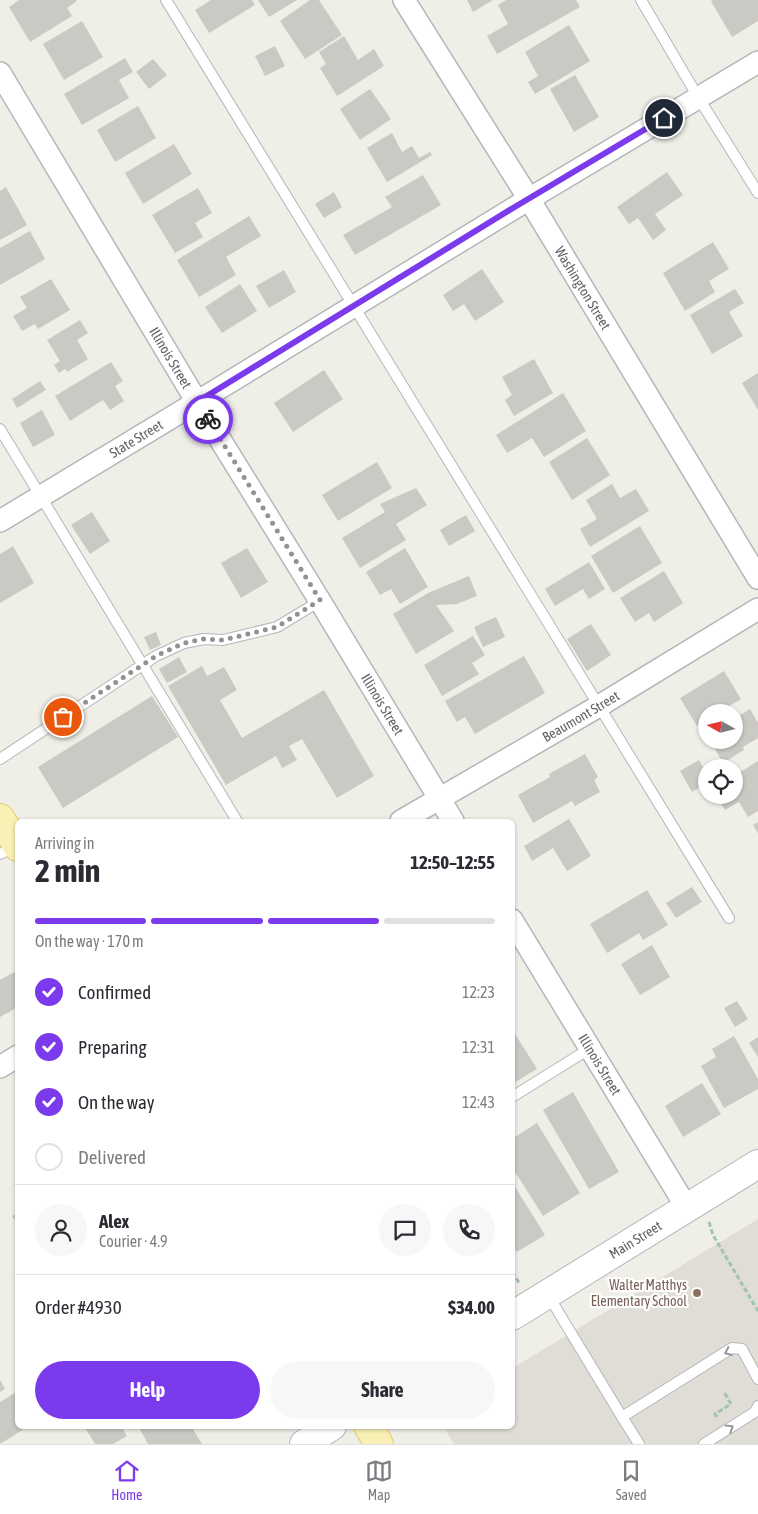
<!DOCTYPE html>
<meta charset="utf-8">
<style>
:root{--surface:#fff;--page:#f7f7f7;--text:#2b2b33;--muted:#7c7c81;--line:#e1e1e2;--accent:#7c3aed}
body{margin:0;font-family:"Asap Condensed",sans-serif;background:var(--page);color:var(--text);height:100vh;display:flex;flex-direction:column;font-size:19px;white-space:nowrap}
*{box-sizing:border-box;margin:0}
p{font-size:16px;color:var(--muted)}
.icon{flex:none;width:28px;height:28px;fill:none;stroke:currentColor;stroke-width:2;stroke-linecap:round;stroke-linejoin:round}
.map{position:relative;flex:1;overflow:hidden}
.drawer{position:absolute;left:15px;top:819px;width:500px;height:610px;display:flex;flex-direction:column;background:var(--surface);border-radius:8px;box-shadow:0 1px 4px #0004}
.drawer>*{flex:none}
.needle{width:32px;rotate:278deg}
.fabs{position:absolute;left:698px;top:704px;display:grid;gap:10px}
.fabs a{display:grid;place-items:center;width:45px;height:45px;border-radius:50%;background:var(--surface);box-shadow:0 1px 4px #0004;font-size:25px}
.pin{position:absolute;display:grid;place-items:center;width:42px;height:42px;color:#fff;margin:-21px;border:2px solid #fff;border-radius:50%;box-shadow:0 1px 5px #0007}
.courier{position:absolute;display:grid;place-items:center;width:50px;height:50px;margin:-25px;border:4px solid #7c3aed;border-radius:50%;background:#fff;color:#222;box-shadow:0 1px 6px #0007}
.headline em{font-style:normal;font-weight:700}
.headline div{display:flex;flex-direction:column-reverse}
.headline{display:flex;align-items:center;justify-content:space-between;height:85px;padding:0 20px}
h1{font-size:32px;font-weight:700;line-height:38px}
.bar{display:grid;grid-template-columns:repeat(4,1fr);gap:8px 5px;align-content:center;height:60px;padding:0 20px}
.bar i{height:6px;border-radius:4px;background:var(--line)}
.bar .selected{background:var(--accent)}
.bar p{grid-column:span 4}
.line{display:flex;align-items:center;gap:12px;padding:0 20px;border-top:1px solid var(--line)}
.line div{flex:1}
.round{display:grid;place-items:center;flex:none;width:52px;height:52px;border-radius:26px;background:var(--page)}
ol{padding:0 20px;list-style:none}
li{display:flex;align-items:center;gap:15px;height:55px}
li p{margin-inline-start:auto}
li .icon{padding:5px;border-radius:50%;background:var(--accent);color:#fff;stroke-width:4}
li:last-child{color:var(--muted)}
li i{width:28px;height:28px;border:2px solid var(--line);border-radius:50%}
.button{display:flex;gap:10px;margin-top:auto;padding:10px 20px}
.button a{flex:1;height:58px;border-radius:30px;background:var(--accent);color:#fff;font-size:20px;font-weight:700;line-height:58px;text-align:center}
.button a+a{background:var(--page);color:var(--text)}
.tab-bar{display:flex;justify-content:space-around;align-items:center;height:70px;border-top:1px solid var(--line);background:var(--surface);font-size:14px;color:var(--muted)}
.tab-bar a{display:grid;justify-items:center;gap:2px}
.tab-bar .selected{color:var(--accent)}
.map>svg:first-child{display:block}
.education{fill:#dfddd6}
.building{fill:#cbc9c4}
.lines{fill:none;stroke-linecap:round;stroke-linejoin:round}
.lane-casing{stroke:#b4b7ba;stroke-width:12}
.street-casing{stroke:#b4b7ba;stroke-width:24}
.secondary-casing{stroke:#b3b6ba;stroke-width:30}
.primary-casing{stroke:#e5c96b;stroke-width:30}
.path{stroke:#a0c5ad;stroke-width:3;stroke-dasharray:5 2.5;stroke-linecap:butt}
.lane{stroke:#fff;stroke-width:10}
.street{stroke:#fff;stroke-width:21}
.secondary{stroke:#fff;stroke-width:28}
.primary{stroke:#f8f0b4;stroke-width:28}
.oneway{stroke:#97999c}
.done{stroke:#919393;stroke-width:5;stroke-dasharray:0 9}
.route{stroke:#7c3aed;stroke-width:6}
.education-dot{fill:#8d6e63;stroke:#fff;stroke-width:2}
.labels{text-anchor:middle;stroke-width:4.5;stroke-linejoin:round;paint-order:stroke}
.street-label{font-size:14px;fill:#5f6266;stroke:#fff}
.education-label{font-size:14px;fill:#785e54;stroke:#fff;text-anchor:end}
</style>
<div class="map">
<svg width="758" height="1444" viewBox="0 0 758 1444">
<rect width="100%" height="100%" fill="#efeee7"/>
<path class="education" d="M758,1219v225h-304l-11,-18h69l1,-58z"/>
<path class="building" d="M19,0h57l1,1 -10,7 5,8 -42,26 -21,-35z
M211,0h41l3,5 -46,28 -14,-23z
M258,0h39l-28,17z
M310,0h9l23,35 -37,24 -25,-38z
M467,0h26l-20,12z
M506,0h70l4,7 -83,47 -10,-18 21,-12 -10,-19z
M713,0h45v21l-26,16 -21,-36z
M82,21l21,36 -39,23 -21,-36z
M569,25l21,36 -55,33 -7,-12 10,-6 -13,-24z
M344,36l14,24 16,-11 10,17 -47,30 -17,-28 6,-4 -7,-12z
M275,46l10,20 -20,10 -10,-20z
M125,58l8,14 -14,8 10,18 -47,27 -18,-31z
M153,59l14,16 -18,14 -13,-17z
M575,75l24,42 -25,15 -24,-43z
M370,89l21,30 -31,21 -20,-31z
M138,106l18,32 -41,24 -18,-32z
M392,133l10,19 10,-6 7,12 11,-6 2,3 -45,27 -20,-34z
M174,144l18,30 -49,30 -18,-31z
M667,172l16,23 -28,19 11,16 -13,10 -15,-22 -9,6 -12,-17z
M423,175l18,30 -86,50 -12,-20 49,-28 -7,-10z
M6,187l21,38 -27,15v-49z
M198,188l14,25 -17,10 8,14 -28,16 -23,-38z
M334,192l8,15 -18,11 -9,-14z
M249,216l12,20 -35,21 10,18 -37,22 -22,-37z
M30,231l15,28 -45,26v-37z
M713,242l16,27 -20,12 6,11 -30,19 -22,-38z
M482,269l22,33 -29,19 -11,-17 -11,7 -10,-16z
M284,270l12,22 -27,16 -13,-22z
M51,279l19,31 -32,19 -3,-5 -13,7 -9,-15 14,-8 -7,-11z
M240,284l17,27 -35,22 -17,-26z
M735,289l9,14 -15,9 14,24 -31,18 -22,-39z
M80,320l8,13 -11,7 11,19 -21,13 -2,-3 -6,4 -5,-8 6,-4 -13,-21z
M534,359l19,34 -39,23 -9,-16 7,-5 -10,-18z
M111,362l12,19 -8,5 9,15 -14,9 -7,-10 -33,21 -15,-25z
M324,370l19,29 -50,33 -19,-29z
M758,373v37l-16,-27z
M40,381l6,9 -29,18 -5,-9z
M563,393l23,38 -42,26 -12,-19 -25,15 -11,-18z
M42,410l13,25 -22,12 -13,-24z
M587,438l23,37 -38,25 -23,-38z
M377,462l15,26 -54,33 -16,-26z
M612,484l8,14 16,-9 13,22 -59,36 -10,-18 17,-10 -11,-19z
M416,488l11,17 -31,19 10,16 -46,28 -18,-30 43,-26 -5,-8z
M92,512l18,29 -20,13 -19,-29z
M466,515l9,16 -26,15 -9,-16z
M640,526l22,37 -49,30 -22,-37z
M13,546l21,37 -34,20v-49z
M247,548l21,34 -27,16 -20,-35z
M405,548l23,39 -28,17 -9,-15 -11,6 -14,-23z
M589,562l16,27 -16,10 -6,-10 -28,17 -10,-17z
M664,571l19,32 -29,19 -5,-9 -14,9 -15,-24z
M469,576l8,20 -20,8 -21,1 18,26 -38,23 -23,-40 35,-21z
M496,617l9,20 -22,10 -9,-20z
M591,624l20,31 -24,16 -20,-32z
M156,632l5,13 -11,5 -6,-13z
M473,636l12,19 -13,8 7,11 -37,22 -18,-31z
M524,656l21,37 -70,41 -10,-17 -8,5 -12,-21z
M179,657l8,15 -20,11 -8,-14z
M202,666l5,10 17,-9 13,23 -17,10 22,38 82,-48 50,86 -37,22 -35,-59 -13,7 8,14 -15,8 -6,-12 -50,29 -58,-99z
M724,671l17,28 -22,13h-13v9l-9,5 -17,-28z
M152,696l26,41 -115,71 -25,-41z
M750,709l8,14v15l-15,9 1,3 -21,13 -13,-23h24v-21z
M585,754l13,23 -4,3 6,12 -25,14 -3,-5 -39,22 -15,-28 32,-18 -1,-3z
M699,760l7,13v10l-14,9 -12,-21z
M758,761v50l-10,6 -9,-15 -14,8 -9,-15h18v-19z
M569,819l22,37 -24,15 -14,-23 -21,13 -8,-15z
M758,822v11l-5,-8z
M692,887l10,15 -26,16 -10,-15z
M647,890l21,35 -25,15 -4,-7 -32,20 -17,-29z
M652,945l18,32 -30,18 -19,-31z
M14,972l4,6v29l-18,10v-37z
M737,1001l11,18 -13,8 -11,-19z
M512,1029l25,40 -25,15z
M734,1036l24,43v10l-34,19 -23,-42 15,-9 -4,-8z
M758,1037v20l-9,-14z
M702,1083l19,31 -38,23 -18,-31z
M573,1092l46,80 -30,17 -46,-79z
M537,1123l43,70 -37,23 -31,-49v-28z
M512,1182l33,53 -28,17 -5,-7z
M18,1212v13l-6,-9z
M0,1380l5,9 -5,3z
M18,1391v35h11l-29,18v-42z
M84,1426h37l6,10 -14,8h-18z
M138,1426h53l11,18h-54z"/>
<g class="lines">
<defs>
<path id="lane" d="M166,0l563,918
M641,0l57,97 60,96
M0,429l237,392
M0,759l156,-103 28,-13 20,-4 19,1 54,-13 43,-26
M0,854l17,-8
M512,1097l77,-48
M548,1295l74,122
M639,1444l-17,-27 110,-69 10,1 16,30
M704,1444l51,-32 3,-6"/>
<g id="street">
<path id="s1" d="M404,0l125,199 229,379"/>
<path id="s2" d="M0,73l197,329 123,199 133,220"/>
<path id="s3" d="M0,521l197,-119 332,-203 229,-137"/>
<path id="s4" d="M401,821l198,-115 159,-97"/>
<path id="s5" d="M512,920l175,288"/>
<path d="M0,1067l18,-11"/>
</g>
<g id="secondary">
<path id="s6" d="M512,1316l246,-152"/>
<path d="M304,1444l28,-18"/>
</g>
<path id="primary" d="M0,818l18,29
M368,1426l11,18"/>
</defs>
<use href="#lane" class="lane-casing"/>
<use href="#street" class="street-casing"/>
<use href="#secondary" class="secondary-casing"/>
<use href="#primary" class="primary-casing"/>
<path class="path" d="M709,1222l4,13 45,76
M512,1272l8,12
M717,1417l-2,-3 16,-10 -7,-12"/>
<use href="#lane" class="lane"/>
<use href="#street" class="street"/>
<use href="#secondary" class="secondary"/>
<use href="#primary" class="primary"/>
</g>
<defs><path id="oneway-chevron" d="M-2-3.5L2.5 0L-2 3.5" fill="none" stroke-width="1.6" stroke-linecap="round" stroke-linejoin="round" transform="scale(1.25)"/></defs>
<g class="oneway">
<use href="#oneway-chevron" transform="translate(728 1352) rotate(155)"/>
<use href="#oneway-chevron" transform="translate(730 1428) rotate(-32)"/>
</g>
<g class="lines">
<path class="done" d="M63,717l93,-61 28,-13 20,-4 19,1 54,-13 43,-27 -112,-181"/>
<path class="route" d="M208,419l-11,-17 316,-194 151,-90"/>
</g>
<circle class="education-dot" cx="697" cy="1293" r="5"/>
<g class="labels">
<g class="street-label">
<text dy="5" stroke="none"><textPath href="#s1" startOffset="339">Washington Street</textPath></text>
<text dy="5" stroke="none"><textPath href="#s2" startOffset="332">Illinois Street</textPath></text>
<text dy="5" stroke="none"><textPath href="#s3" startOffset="159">State Street</textPath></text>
<text dy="5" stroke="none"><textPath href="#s2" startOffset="738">Illinois Street</textPath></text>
<text dy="5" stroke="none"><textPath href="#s4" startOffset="208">Beaumont Street</textPath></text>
<text dy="5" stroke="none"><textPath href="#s5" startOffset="169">Illinois Street</textPath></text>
<text dy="5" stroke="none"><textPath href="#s6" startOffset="145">Main Street</textPath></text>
</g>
<g class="education-label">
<text x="687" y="1290">Walter Matthys<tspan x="687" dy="16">Elementary School</tspan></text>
</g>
</g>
</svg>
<div class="fabs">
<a><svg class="needle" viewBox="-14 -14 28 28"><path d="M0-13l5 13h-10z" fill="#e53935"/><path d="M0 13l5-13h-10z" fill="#7c7c81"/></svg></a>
<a><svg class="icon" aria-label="locate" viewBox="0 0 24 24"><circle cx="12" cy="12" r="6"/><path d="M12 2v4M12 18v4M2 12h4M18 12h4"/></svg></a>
</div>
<div class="pin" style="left:63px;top:717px;background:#ea580c"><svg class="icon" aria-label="bag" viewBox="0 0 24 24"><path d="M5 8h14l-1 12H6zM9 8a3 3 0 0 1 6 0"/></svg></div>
<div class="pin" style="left:664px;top:118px;background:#1f2937"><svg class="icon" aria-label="home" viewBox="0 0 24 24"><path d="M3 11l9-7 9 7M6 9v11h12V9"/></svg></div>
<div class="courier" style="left:208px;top:419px"><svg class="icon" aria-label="bike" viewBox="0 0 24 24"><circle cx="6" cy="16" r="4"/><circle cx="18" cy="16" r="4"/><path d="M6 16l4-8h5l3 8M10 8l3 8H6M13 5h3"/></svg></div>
<section class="drawer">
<div class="headline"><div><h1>2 min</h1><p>Arriving in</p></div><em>12:50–12:55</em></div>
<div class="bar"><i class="selected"></i><i class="selected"></i><i class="selected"></i><i></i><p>On the way · 170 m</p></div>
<ol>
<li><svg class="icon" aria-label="check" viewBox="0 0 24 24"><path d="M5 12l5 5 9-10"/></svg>Confirmed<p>12:23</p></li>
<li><svg class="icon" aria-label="check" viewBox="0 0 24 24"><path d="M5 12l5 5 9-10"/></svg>Preparing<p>12:31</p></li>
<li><svg class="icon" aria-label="check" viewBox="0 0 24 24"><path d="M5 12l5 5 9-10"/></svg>On the way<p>12:43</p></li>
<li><i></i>Delivered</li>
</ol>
<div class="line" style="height:90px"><a class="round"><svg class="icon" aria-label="person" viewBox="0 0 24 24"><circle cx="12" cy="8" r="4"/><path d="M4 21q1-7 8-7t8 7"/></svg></a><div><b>Alex</b><p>Courier · 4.9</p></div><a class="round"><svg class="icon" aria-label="chat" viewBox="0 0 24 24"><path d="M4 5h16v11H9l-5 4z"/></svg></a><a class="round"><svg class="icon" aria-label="phone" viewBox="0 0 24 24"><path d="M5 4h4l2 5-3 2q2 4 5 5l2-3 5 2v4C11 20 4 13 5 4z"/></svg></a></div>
<div class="line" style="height:65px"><div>Order #4930</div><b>$34.00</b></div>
<div class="button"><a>Help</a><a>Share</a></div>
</section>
</div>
<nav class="tab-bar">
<a class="selected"><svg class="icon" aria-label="home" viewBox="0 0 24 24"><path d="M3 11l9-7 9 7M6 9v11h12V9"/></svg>Home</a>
<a><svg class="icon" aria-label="map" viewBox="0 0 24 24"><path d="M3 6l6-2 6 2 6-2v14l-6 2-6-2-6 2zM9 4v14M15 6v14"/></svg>Map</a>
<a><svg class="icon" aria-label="saved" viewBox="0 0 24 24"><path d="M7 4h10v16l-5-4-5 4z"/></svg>Saved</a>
</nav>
